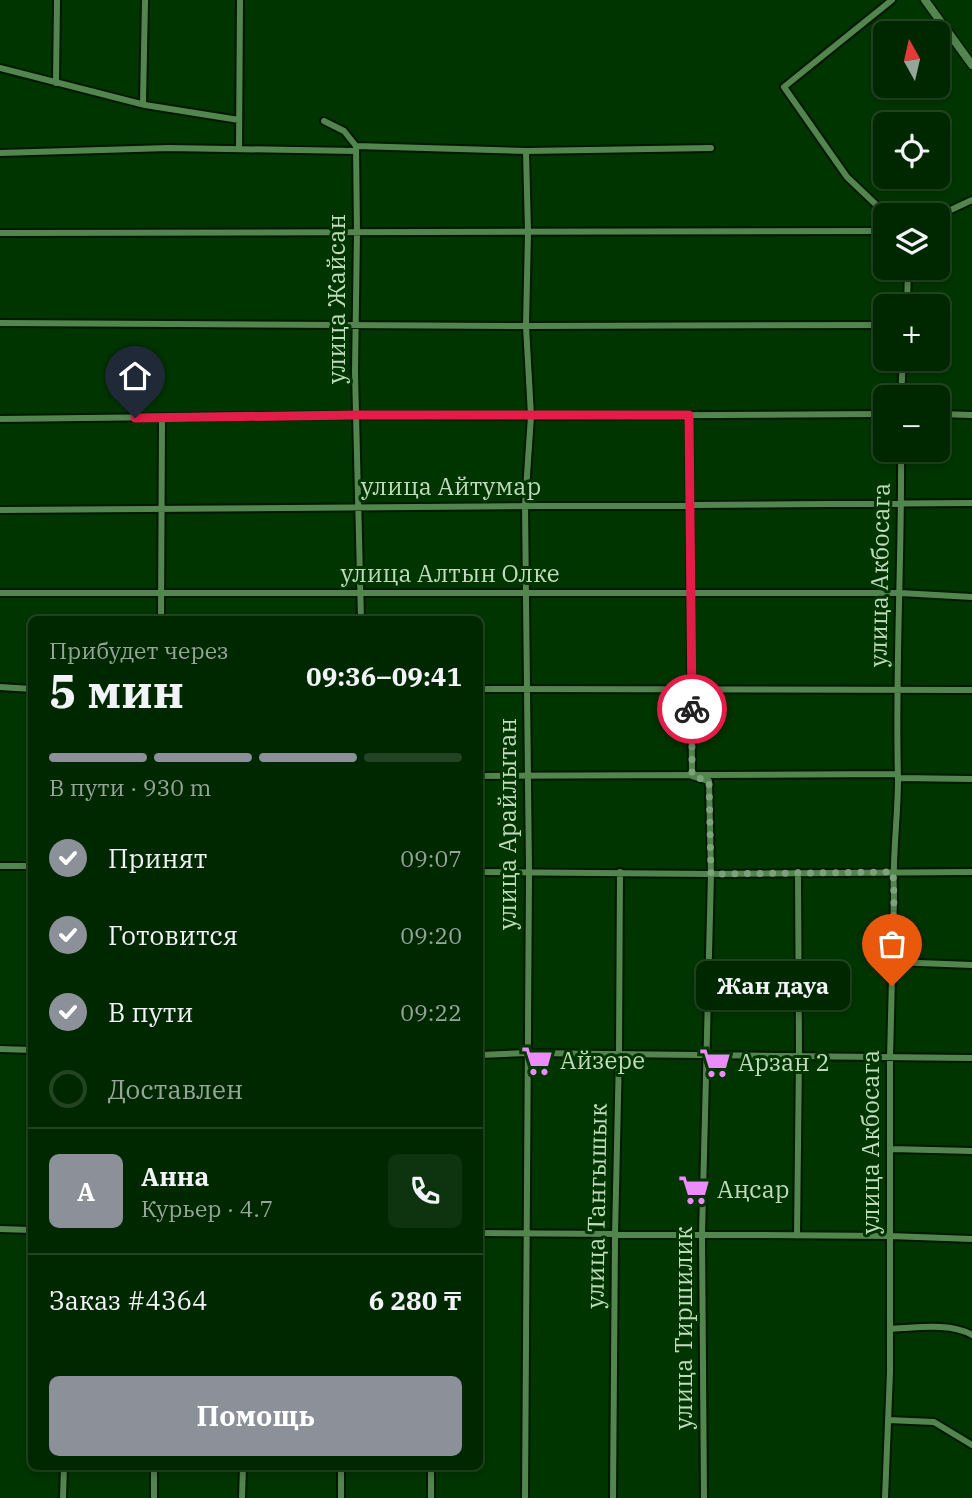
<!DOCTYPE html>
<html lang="ru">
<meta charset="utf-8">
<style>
:root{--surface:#002800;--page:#0e340f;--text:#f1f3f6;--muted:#95a699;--line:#242;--accent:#8c9099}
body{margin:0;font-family:"IBM Plex Serif",serif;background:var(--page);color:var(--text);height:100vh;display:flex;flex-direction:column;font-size:26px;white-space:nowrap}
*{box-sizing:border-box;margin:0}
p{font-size:23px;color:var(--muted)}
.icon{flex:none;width:38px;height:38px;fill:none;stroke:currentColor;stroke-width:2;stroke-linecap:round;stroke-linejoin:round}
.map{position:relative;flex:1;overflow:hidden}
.panel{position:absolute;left:28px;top:616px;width:455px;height:854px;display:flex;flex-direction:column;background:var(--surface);border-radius:10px;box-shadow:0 4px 10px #0003,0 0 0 2px var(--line)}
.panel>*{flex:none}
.needle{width:46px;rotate:352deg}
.tools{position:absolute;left:873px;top:21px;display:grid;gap:14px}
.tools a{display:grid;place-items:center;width:77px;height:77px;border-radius:10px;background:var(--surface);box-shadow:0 4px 10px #0003,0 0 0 2px var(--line);font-size:35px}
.pin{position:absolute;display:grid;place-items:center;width:60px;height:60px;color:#fff;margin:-72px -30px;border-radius:50% 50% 50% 0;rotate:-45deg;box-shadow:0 0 7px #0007}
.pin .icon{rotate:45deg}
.courier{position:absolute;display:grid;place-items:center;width:70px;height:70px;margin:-35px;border:5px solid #e11d48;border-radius:50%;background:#fff;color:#222;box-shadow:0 2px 9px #0007}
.bubble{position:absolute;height:49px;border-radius:10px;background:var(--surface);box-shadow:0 4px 10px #0003,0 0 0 2px var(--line);font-size:23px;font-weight:700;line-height:49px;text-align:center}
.headline em{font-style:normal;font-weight:700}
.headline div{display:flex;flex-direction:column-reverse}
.headline{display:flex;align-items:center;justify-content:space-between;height:119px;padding:0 21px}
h1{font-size:46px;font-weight:700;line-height:52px}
.bar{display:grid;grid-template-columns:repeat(4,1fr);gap:10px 7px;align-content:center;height:84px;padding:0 21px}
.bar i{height:9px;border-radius:5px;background:var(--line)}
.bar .active{background:var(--accent)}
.bar p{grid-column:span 4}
.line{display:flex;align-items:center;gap:18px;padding:0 21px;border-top:2px solid var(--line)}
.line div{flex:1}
.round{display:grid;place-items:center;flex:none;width:74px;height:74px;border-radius:10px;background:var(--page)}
ol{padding:0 21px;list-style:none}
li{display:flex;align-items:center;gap:21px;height:77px}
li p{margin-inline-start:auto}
li .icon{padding:7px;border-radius:50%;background:var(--accent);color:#fff;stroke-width:4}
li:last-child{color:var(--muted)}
li i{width:38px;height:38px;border:4px solid var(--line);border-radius:50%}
.action{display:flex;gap:14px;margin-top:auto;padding:14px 21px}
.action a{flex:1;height:80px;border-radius:10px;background:var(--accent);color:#fff;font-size:28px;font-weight:700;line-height:80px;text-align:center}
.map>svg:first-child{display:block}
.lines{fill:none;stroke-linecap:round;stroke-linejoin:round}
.minor-casing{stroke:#011801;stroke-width:10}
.tertiary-casing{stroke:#011801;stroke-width:11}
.minor{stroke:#53854e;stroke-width:6}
.tertiary{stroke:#53854e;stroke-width:8}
.done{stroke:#7da17b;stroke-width:7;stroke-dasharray:0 12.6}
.route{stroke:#e11d48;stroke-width:9}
.labels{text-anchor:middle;stroke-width:6;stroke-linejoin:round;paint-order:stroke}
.street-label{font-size:24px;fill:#c0dbbd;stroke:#003500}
.poi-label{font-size:24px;fill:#c0dbbd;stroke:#003500;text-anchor:start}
</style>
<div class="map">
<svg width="972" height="1498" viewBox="0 0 972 1498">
<rect width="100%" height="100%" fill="#003500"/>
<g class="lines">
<defs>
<path id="minor" d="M0,68l145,37 94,15
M56,83l1,-83
M143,103l2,-103
M324,121l20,10 12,15 170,5 185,-3
M356,146l1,86 -2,140 6,248
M239,149l1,-149
M0,153l169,-5 187,3
M887,215l-40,-38 -63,-90 108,-87
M938,216l34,-16
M0,233l886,-2
M907,306l1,-38
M0,323l526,3 360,-1
M901,397l2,-38
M938,414l34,1
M689,415l3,361 17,5 2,93 -9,361 2,263
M0,419l356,-4 175,1 355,-2
M0,510l972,-7
M0,593h900l72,4
M161,620l1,-202
M0,687l32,2
M480,689l492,1
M480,776l417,-2
M898,778l74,1
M0,866h32
M480,872l231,2 261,-2
M892,962l80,3
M0,1049l32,1
M480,1055l47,-2 445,5
M891,1149l81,2
M0,1229l32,1
M480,1233l410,3 82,3
M797,1236l2,-181 -1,-183
M890,1329c24,-1 61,-7 82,6
M888,1420l46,2 38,23
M63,1498l1,-32
M154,1498v-32
M242,1498l1,-32
M341,1498v-32
M431,1498v-32
M525,1498l4,-625 -4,-368 6,-89 -5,-90 2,-94 -2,-81
M613,1498l2,-263 4,-181 1,-182
M885,1498l5,-126v-314l4,-162c-2,-39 4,-78 4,-117 -3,-110 4,-219 3,-329"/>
<path id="tertiary" d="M925,0l47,65"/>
</defs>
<use href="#minor" class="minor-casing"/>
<use href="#tertiary" class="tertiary-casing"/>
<use href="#minor" class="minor"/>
<use href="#tertiary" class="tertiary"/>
</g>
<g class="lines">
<path class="done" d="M692,709v67l17,5 2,93 182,-2 1,24 -2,90"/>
<path class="route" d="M135,418l221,-3h333l3,294"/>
</g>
<defs>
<symbol id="supermarket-bare" viewBox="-9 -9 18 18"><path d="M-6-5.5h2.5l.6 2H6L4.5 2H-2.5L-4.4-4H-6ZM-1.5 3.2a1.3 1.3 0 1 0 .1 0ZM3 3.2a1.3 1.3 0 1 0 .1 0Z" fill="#ec8cfb" stroke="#003500" stroke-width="2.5" paint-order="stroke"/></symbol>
</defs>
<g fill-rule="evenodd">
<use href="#supermarket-bare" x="515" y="1039" width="44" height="44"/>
<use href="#supermarket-bare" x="693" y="1041" width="44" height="44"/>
<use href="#supermarket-bare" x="672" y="1168" width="44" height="44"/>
</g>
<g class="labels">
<g class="street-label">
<text transform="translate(337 299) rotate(-90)" y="8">улица Жайсан</text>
<text x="451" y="495">улица Айтумар</text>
<text x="450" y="582">улица Алтын Олке</text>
<text transform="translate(880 575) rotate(-89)" y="8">улица Акбосага</text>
<text transform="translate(508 824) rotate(-90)" y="8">улица Арайлытан</text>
<text transform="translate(871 1142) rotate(-90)" y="8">улица Акбосага</text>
<text transform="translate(597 1206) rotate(-89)" y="8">улица Тангышык</text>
<text transform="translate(684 1328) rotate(-90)" y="8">улица Тиршилик</text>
</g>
<g class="poi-label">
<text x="560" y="1069">Айзере</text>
<text x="738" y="1071">Арзан 2</text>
<text x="717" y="1198">Аңсар</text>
</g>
</g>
</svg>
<div class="tools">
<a><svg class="needle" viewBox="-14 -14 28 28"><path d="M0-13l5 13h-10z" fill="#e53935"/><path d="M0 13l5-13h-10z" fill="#95a699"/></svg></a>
<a><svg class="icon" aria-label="locate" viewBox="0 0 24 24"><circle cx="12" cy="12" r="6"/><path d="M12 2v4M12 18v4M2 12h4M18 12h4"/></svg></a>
<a><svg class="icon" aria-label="layers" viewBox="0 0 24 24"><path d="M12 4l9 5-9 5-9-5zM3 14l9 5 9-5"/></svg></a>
<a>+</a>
<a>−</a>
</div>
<div class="pin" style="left:892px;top:986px;background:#ea580c"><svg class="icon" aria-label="bag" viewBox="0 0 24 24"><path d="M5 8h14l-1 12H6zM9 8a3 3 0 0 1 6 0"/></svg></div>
<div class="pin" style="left:135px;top:418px;background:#1f2937"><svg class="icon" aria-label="home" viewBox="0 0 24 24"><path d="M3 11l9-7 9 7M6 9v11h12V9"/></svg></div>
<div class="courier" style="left:692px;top:709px"><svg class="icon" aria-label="bike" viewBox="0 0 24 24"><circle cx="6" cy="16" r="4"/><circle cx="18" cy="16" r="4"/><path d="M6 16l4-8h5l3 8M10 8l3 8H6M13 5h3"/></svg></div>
<div class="bubble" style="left:696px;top:961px;width:154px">Жан дауа</div>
<section class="panel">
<div class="headline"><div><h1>5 мин</h1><p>Прибудет через</p></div><em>09:36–09:41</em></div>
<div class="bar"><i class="active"></i><i class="active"></i><i class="active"></i><i></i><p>В пути · 930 m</p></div>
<ol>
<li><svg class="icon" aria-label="check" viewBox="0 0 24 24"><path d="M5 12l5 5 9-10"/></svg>Принят<p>09:07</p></li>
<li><svg class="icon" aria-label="check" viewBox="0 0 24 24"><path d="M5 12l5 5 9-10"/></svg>Готовится<p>09:20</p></li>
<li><svg class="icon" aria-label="check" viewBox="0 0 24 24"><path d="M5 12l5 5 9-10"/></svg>В пути<p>09:22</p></li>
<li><i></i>Доставлен</li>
</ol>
<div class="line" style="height:126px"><b class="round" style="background:var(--accent);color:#fff">А</b><div><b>Анна</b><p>Курьер · 4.7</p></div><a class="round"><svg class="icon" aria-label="phone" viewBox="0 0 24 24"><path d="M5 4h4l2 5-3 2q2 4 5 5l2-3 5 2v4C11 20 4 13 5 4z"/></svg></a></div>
<div class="line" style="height:91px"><div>Заказ #4364</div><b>6 280 ₸</b></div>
<div class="action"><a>Помощь</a></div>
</section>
</div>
